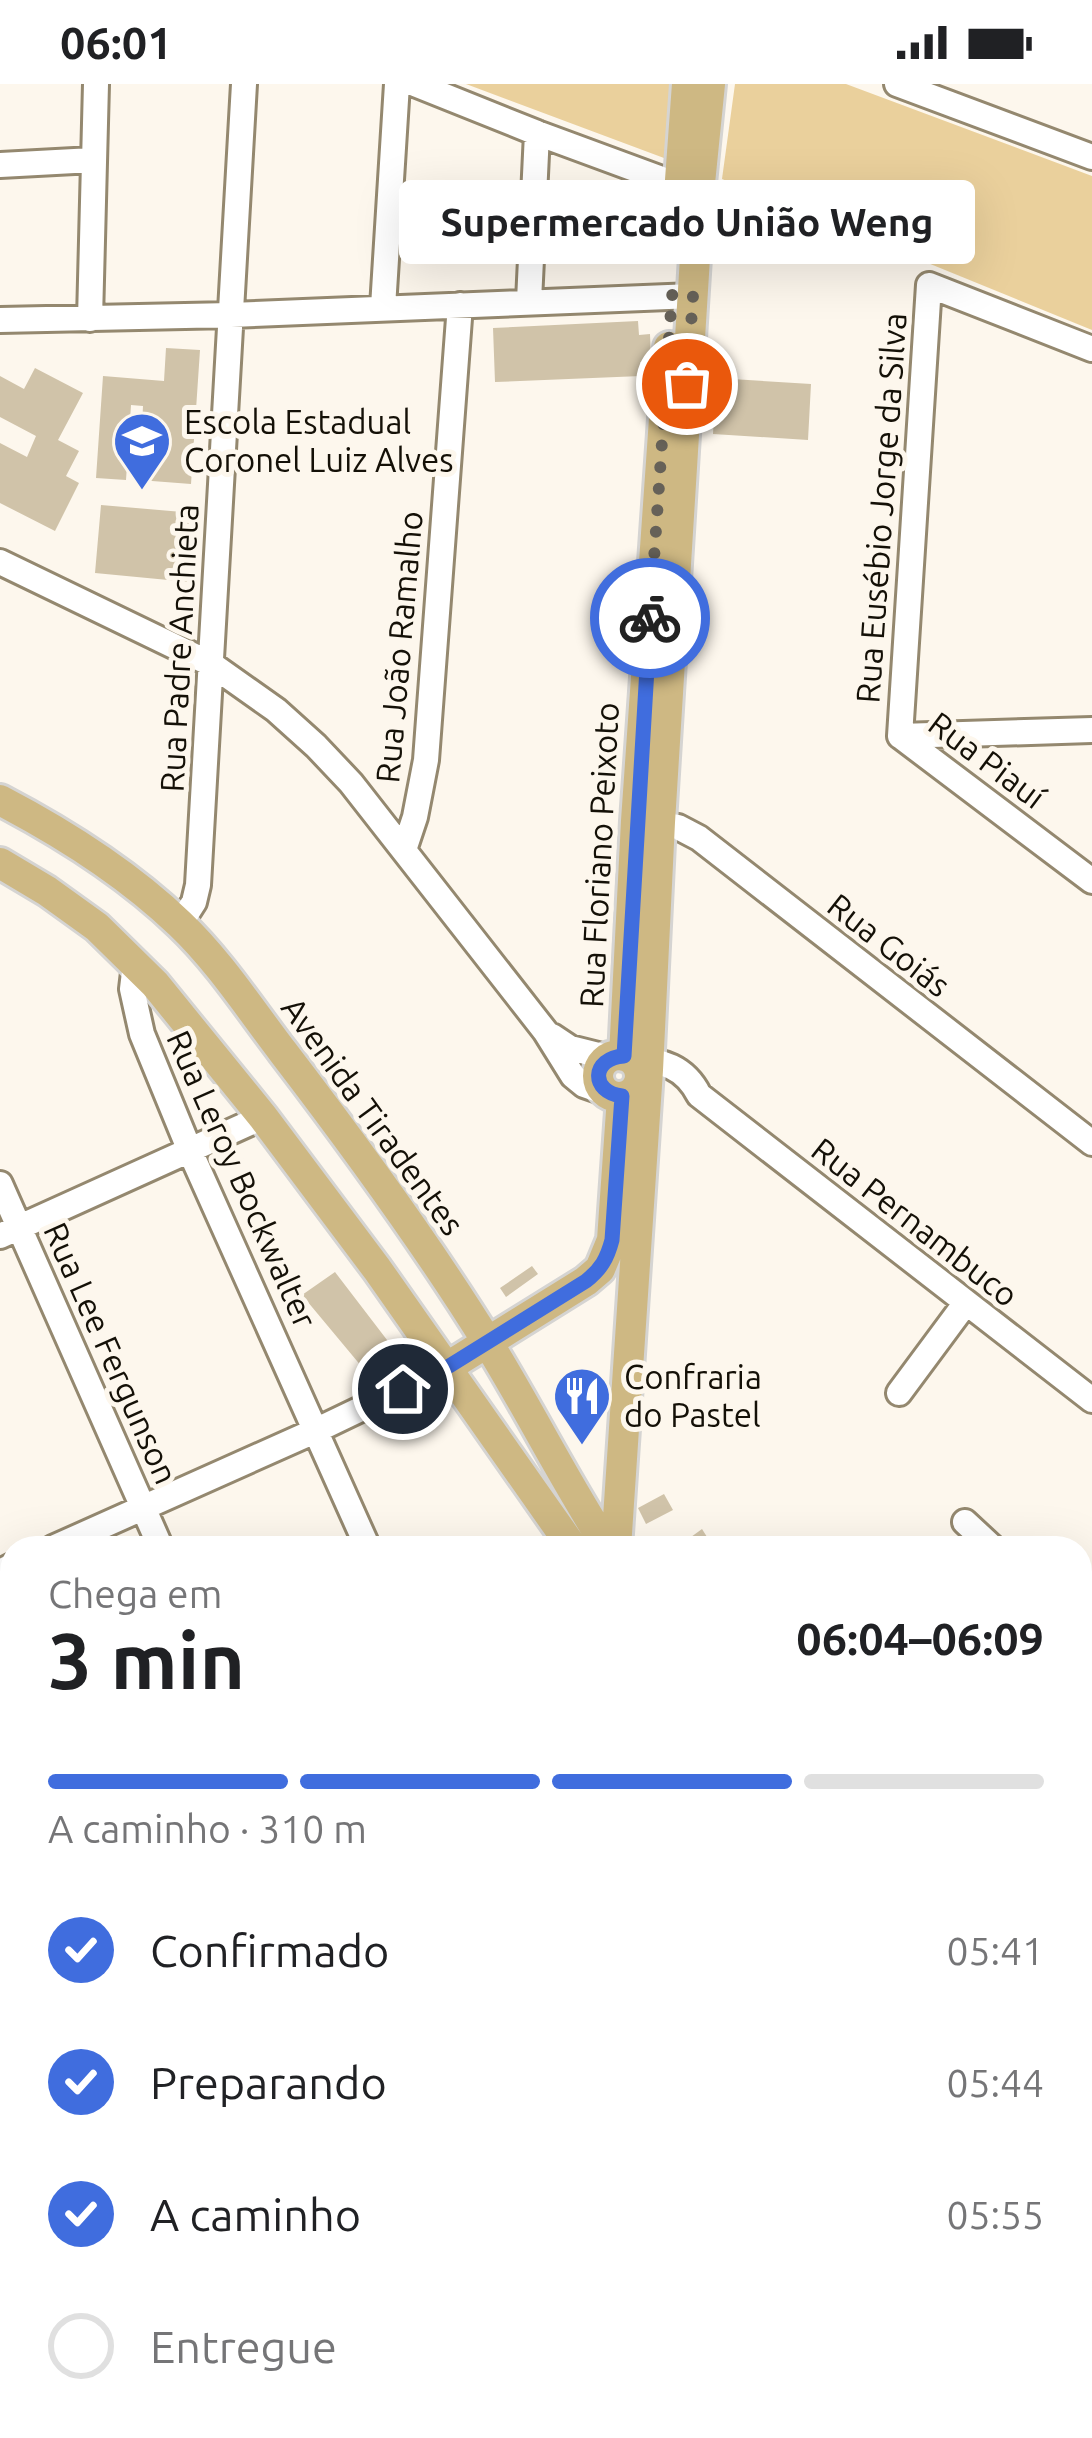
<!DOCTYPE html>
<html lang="pt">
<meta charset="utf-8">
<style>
:root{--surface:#fff;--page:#f2f2f2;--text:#202124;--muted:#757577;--line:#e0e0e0;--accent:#406dde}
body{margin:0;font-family:Ubuntu,sans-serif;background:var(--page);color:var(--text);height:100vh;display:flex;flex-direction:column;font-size:45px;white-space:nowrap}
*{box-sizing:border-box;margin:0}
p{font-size:39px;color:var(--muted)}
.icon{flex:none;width:66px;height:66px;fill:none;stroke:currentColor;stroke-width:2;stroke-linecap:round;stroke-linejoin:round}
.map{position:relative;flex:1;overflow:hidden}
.side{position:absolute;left:0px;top:1452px;width:1092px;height:903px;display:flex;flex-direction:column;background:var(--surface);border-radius:36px 36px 0 0;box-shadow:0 12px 48px #0002}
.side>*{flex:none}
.pin{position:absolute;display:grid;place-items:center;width:102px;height:102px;color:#fff;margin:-51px;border:6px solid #fff;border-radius:50%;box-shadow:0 3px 12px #0007}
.courier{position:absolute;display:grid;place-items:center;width:120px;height:120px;margin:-60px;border:9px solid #406dde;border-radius:50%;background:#fff;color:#222;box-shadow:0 3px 15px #0007}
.bubble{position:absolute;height:84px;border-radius:12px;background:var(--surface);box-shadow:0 12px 48px #0002;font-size:39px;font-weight:600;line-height:84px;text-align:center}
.headline em{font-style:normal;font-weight:600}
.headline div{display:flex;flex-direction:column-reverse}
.headline{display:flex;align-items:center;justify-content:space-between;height:204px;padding:0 48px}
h1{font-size:78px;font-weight:600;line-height:90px}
.bar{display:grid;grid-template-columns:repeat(4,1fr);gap:18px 12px;align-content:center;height:144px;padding:0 48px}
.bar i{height:15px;border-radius:9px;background:var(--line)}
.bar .selected{background:var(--accent)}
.bar p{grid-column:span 4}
ol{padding:0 48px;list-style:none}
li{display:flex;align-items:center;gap:36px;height:132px}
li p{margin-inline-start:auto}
li .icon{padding:12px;border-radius:50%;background:var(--accent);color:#fff;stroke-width:4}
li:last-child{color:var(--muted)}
li i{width:66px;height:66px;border:6px solid var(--line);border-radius:50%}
.status{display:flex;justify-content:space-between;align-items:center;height:84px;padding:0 60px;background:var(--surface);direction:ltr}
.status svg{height:33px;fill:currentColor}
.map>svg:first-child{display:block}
.green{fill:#ead09c}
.building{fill:#d0c3a9}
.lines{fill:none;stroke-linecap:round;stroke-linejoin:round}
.minor-casing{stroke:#94886f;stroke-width:30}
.major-casing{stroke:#d5d4d2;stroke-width:36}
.minor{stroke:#fff;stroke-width:24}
.major{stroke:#ceb883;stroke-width:30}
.done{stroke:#666158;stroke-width:12;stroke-dasharray:0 21.6}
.route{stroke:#406dde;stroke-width:15}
.labels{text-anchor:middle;stroke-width:10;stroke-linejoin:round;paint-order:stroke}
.poi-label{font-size:33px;fill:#141007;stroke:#fdf7ed;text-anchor:start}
.street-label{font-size:33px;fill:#141007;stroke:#fdf7ed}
</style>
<div class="status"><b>06:01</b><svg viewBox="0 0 49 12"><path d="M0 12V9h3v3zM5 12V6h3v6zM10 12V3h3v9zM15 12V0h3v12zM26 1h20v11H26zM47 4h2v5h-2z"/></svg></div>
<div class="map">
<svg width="1092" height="2354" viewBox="0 0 1092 2354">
<rect width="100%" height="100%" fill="#fdf7ed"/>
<path class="green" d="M466,0h214l-8,77z
M735,0h111l246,92v154l-370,-151z"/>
<path class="building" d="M566,116l13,1v7l26,1 1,-7h13l-2,57 -13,-1 1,-7h-7l-20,-1v7h-13z
M638,237l1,14 11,-1 1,27 -11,1 1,14 -146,6 -2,-54z
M166,264l34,2 -9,134 -52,-4 4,-74 -12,-1 -5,75 -30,-2 7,-102 61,5z
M35,284l48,25 -25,47 21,11 -13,25 13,7 -24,48 -55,-28v-60l27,14 9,-21 -36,-19v-41l24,13z
M716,294l95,6 -3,56 -95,-6z
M101,421l93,8 -5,69 -94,-9z
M532,1182l6,8 -32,23 -6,-9z
M335,1188l62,81 -30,20 -65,-78z
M436,1314l8,8 -33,18 -6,-11z
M664,1410l9,16 -27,14 -8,-16z
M702,1445l12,19h-39l16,-11z
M672,2343h82l1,6 -82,5z"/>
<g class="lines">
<defs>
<path id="minor" d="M415,0l122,49 160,59
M897,0l195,73
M0,81l93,-5
M529,217l8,-168
M383,223l14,-223
M90,235l6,-235
M0,236l231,-5 462,-19
M0,478l211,102 65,46 40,36 35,37 194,248 28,45 11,9 23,8
M900,652l29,-451 163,64
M900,652l192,145
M900,652l192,-6
M645,737l33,6 21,11 393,305
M404,766l11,-33 11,-57 34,-455
M180,840l14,-22 4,-17 46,-801
M135,880l-3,25 10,45 48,117 178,397
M552,952l18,12 40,10
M632,975c30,1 53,8 67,36l393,305
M0,1100l161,364
M0,1152l263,-119
M899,1309l66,-89
M965,1438l28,26
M53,1464l264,-118 129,-62
M0,1488l12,-6
M1080,1544l12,11
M0,1574l12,27
M1080,1718l12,-8
M0,1814l12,-6
M1080,1906l12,17
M0,2063l12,-3
M0,2155l12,1
M1080,2318l12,-2
M310,2343v11
M775,2343l1,11
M58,2354l1,-11
M829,2354l77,-11"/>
<path id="major" d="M680,96l7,-96
M0,716c65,34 127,73 180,124 39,37 70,85 103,128 72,94 143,191 205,291 42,68 77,139 120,205
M0,779l47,28 50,36 58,57 108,133 114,152 196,279
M598 992a21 21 0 1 1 42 0a21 21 0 1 1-42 0Z
M624,972l12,-235 33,-474
M446,1284l140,-87 14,-12 12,-29 10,-143
M616,1464l32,-478 12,-248 39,-629 11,-109
M1080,2122l12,18
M1080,2155l12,18
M560,2354v-11"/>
</defs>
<use href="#minor" class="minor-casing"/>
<use href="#major" class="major-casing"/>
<use href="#minor" class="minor"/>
<use href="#major" class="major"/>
</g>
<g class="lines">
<path class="done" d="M650,534l22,-323 21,1 -6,88"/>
<path class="route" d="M403,1305l43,-21 140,-87c15,-12 21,-22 26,-41l10,-144c-32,-4 -31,-38 2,-40l26,-438"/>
</g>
<defs>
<symbol id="school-pin" viewBox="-11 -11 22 30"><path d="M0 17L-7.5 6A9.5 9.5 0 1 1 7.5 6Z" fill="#406dde" stroke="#fdf7ed"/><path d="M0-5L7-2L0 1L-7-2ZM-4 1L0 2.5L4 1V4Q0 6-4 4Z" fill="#fff"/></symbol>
<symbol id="restaurant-pin" viewBox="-11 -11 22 30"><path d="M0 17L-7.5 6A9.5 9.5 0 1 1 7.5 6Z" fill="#406dde" stroke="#fdf7ed"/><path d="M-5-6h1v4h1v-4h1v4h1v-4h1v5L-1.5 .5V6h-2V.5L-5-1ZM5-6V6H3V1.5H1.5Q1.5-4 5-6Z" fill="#fff"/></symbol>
</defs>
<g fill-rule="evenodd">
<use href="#school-pin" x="109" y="324" width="66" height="90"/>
<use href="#restaurant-pin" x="549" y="1279" width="66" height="90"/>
</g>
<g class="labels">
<g class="poi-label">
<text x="184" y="350">Escola Estadual<tspan x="184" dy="38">Coronel Luiz Alves</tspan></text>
<text x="624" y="1305">Confraria<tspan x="624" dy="38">do Pastel</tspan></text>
</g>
<g class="street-label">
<text transform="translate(881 424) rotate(-86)" y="12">Rua Eusébio Jorge da Silva</text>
<text transform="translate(399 563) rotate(-85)" y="12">Rua João Ramalho</text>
<text transform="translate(179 564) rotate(-87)" y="12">Rua Padre Anchieta</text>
<text transform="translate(987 676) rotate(37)" y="12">Rua Piauí</text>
<text transform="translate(599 771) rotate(-87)" y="12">Rua Floriano Peixoto</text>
<text transform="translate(889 861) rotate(38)" y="12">Rua Goiás</text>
<text transform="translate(373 1032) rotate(54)" y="12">Avenida Tiradentes</text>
<text transform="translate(242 1095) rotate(66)" y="12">Rua Leroy Bockwalter</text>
<text transform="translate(915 1138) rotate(38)" y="12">Rua Pernambuco</text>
<text transform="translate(111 1269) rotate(66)" y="12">Rua Lee Fergunson</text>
</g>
</g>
</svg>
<div class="pin" style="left:687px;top:300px;background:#ea580c"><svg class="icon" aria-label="bag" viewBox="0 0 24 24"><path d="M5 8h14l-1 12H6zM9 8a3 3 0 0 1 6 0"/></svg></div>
<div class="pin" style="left:403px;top:1305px;background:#1f2937"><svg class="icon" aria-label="home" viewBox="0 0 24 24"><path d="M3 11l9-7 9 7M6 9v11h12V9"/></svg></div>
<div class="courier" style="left:650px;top:534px"><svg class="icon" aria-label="bike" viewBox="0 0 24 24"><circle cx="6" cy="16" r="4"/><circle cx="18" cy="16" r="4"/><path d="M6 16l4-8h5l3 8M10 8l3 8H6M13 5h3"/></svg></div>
<div class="bubble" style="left:399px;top:96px;width:576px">Supermercado União Weng</div>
<section class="side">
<div class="headline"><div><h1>3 min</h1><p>Chega em</p></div><em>06:04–06:09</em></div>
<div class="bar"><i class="selected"></i><i class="selected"></i><i class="selected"></i><i></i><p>A caminho · 310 m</p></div>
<ol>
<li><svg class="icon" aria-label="check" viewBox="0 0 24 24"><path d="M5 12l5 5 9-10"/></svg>Confirmado<p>05:41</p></li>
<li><svg class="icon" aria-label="check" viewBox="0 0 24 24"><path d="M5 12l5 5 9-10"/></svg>Preparando<p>05:44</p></li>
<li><svg class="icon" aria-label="check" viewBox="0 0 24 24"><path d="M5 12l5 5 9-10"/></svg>A caminho<p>05:55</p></li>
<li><i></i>Entregue</li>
</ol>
</section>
</div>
